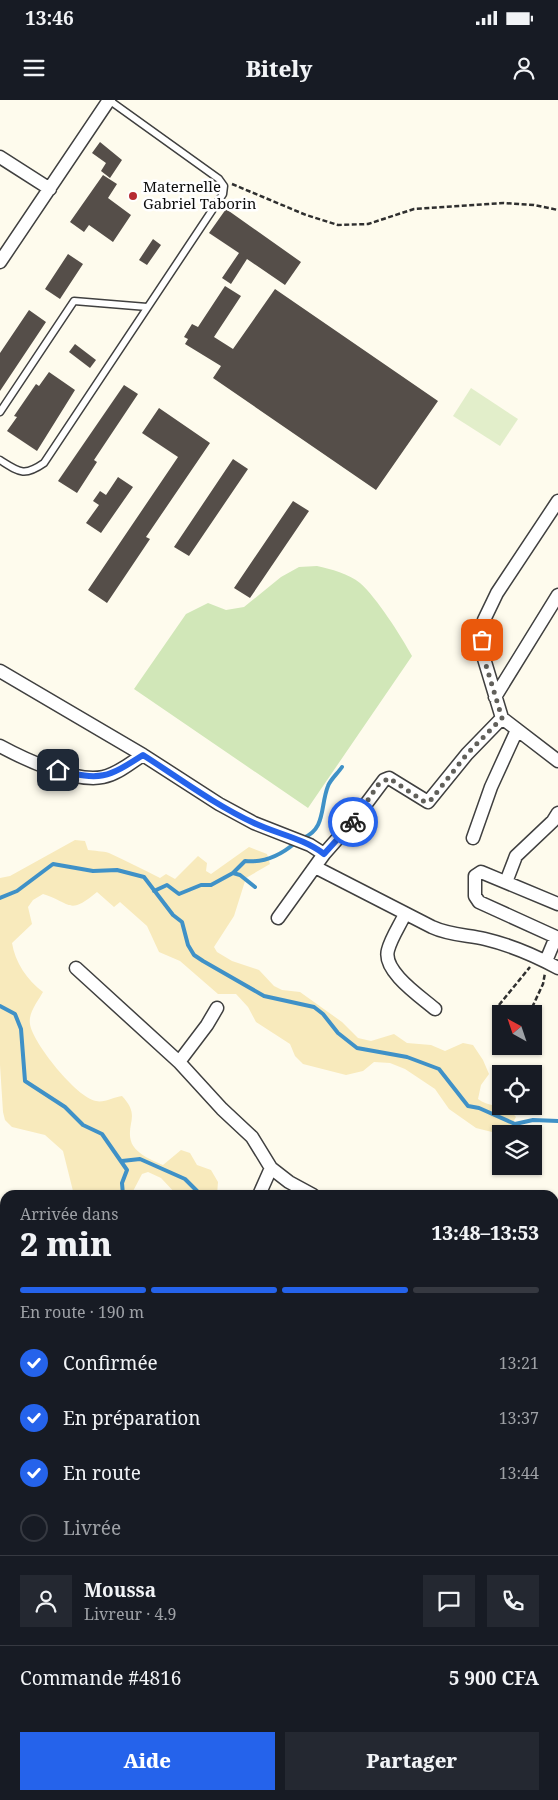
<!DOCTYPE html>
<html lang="fr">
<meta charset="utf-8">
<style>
:root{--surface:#171b24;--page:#242831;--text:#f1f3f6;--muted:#9ea1a6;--line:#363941;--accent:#2563eb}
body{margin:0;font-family:"Noto Serif",serif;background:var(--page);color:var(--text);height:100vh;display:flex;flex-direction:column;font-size:19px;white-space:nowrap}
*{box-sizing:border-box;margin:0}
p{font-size:16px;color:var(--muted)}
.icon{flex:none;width:28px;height:28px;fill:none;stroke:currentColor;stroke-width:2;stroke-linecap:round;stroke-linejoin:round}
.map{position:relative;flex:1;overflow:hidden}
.details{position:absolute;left:0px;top:1090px;width:559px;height:610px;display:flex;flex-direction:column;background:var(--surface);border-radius:15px 15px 0 0;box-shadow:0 1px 4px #0004}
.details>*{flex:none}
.needle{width:32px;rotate:320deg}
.buttons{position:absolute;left:492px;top:905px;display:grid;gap:10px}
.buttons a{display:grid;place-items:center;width:50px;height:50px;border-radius:0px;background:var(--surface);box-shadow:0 1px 4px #0004;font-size:25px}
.pin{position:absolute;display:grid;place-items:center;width:42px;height:42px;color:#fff;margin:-21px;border-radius:10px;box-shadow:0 2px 8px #0006}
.courier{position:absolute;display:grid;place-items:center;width:50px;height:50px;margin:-25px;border:4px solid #2563eb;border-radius:50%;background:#fff;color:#222;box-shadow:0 1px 6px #0007}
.head em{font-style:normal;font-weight:800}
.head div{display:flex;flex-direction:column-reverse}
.head{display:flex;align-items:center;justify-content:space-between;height:85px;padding:0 20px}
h1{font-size:32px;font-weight:800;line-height:38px}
.bar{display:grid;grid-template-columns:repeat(4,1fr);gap:8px 5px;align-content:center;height:60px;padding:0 20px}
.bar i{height:6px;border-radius:4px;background:var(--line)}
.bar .current{background:var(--accent)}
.bar p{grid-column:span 4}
.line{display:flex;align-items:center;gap:12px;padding:0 20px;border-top:1px solid var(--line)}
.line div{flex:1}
.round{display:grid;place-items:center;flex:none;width:52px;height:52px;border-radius:0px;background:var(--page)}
ol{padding:0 20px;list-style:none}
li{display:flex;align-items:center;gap:15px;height:55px}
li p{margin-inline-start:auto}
li .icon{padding:5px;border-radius:50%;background:var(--accent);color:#fff;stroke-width:4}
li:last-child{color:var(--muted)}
li i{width:28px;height:28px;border:2px solid var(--line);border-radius:50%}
.button{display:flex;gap:10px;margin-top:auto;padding:10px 20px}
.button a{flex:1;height:58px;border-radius:0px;background:var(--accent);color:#fff;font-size:20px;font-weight:800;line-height:58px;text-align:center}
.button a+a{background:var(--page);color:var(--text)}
.status{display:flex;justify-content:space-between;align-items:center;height:35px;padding:0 25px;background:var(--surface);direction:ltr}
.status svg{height:14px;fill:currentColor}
header{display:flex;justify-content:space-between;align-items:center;height:65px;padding:0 20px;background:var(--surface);font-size:22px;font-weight:800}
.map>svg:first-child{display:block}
.green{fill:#d1e7b8}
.sand{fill:#f8eabc}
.pitch{fill:#e2eeca}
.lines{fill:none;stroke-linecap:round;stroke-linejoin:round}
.stream{stroke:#3f91c7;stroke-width:4}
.building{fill:#554e49}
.service-casing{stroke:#404040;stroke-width:9}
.minor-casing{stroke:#404040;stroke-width:15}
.path{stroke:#2f2f2f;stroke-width:2.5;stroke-dasharray:5 2.5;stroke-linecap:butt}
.service{stroke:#fff;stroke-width:6}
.minor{stroke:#fff;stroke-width:12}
.done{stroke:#61605b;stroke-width:5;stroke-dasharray:0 9}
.route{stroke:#2563eb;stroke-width:6}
.poi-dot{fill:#b62b33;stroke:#fff;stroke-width:2}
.labels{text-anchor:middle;stroke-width:5;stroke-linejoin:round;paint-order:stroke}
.poi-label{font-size:15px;fill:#0d0d0d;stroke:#fff;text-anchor:start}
</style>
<div class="status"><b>13:46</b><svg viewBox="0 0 49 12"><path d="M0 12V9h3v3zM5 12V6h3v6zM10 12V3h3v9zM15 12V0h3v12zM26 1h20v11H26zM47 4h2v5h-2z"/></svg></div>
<header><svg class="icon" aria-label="menu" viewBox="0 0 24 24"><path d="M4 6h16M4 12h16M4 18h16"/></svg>Bitely<svg class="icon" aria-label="person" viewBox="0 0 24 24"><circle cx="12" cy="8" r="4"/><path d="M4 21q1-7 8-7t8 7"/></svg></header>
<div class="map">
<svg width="558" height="1700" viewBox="0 0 558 1700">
<rect width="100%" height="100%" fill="#fefbed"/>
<path class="green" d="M317,466c14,3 32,8 43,17 17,15 41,53 52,73l-104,152 -174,-119 52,-75 22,-11 18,7 18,-3 37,-30 18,-10z"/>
<path class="sand" d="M75,740l10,1 3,9c6,1 15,1 21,3 17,8 34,16 51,25l6,-4 9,5 23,-23 9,7 -1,8 5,3 38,-27 18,7 3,10 -24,14 -12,38 -20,31 3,5 15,9 27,9 15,16 8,4 18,2 42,30 16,16 13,3 23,-7 13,9 24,2 14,6 18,-8 10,2 10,15 6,14 -8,11 -3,14c12,9 27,5 38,18l-8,14 -8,3 -24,-6 -27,-19 -14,-20 -30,-20 -15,-6 -16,-1 -11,9 -17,4 -43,-11 -8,-8 -5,-12 -34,-22 -8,-15 -12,-13h-18l-38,-33 -21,-9 -12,-26 -27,-24 -6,5 -17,-15c-29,24 -25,11 -54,2l-10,6 -5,7 4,17 -20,19c3,19 15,37 31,49 -5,9 -15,21 -13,32 2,18 47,74 66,77 8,2 18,-4 26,-5 19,20 4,27 9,45 3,12 22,20 32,24l18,-15 9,3 7,12 14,5 7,12 -1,13h-40l-16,-17 -13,-6 -6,2 -11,21h-22l-5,-3 -4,3h-26l-11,-44 -18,-16 -33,-8 -7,-7 -2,-8 -3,-47v-187l10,-2z"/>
<path class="pitch" d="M471,288l47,31 -18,27 -47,-30z"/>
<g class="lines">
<path class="stream" d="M303,738c23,-9 17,-32 25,-52 2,-6 10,-13 14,-19
M233,773l12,-12c19,2 36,-6 50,-18
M154,791l13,-6 12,9 22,-9h10l22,-12 7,2 15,12
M0,798l17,-7 36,-27 40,7 24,-1 27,7 29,38 9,7 6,23 6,10 9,6 61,35 50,11 9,7 15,19 19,15 50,9 32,12 29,37 11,2 36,16 18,-4 25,1
M0,906l15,8 6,15 4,52 40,26 18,18 19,9 25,36 -5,13 1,12
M122,1061l18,-2 45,20 16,16"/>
</g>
<path class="building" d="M100,42l22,18 -12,18 -9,-7 5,-8 -14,-10z
M103,75l14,9 -9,14 23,17 -18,27 -24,-17 -5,7 -14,-10z
M226,109l75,53 -16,23 -38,-26 -16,25 -9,-6 17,-25 -30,-20z
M153,139l8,6 -14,20 -8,-5z
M68,154l15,10 -23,35 -15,-10z
M225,186l16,10 -27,41 19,12 42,-60 163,112 -62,89 -163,-112 8,-12 -36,-22 3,-5 -4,-2 8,-13 6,3z
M29,210l17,12 -46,69v-38z
M75,244l21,16 -6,8 -21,-16z
M49,272l26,18 -38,61 -30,-20 10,-14 -3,-1 22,-32 3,2z
M124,285l14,9 -44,66 3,2 -20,31 -19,-12z
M159,308l51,35 -64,94 4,2 -43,64 -19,-13 90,-133 -36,-24z
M233,359l15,10 -59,87 -15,-9z
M118,377l15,10 -32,46 -15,-10 13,-18 -6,-4 7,-10 6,4z
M293,401l16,10 -59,87 -16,-10z"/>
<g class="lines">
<defs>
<path id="service" d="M0,312l74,-111 73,6
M0,360c19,12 24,17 44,3l179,-269 1,-8 -5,-7 -110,-79"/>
<path id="minor" d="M0,57l50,32
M0,162l109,-162
M558,401l-61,92 -13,27 -2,32 20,66 56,43
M0,571l143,84 76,49 35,19 56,22 14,9
M495,597l63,-102
M0,646c24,13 75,37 103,31 15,-3 27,-14 40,-22
M473,738l18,-51 26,-57
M315,767l117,60c17,8 35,8 53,12 25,6 51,17 73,29
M506,782l10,-26 37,-35 5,-8
M405,814c-5,11 -14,24 -17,36 -6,21 33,47 47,59
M278,818l46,-64 30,-34 30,-40 5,-2 39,24 39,-48 35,-36
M556,837l-77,-35 -4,-6v-20l6,-4 77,32
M546,861l10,-24 2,1
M76,868l103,94 28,-37 10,-17
M179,962l43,47 30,28 19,31 18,14 24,13
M259,1095l12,-27
M0,1243l5,-1
M0,1342l5,-4
M554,1344l4,-1
M0,1418l5,8
M0,1470l5,-3
M554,1473l4,17
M0,1527l5,-4
M554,1537l4,-2
M0,1588l5,4
M554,1627l4,3
M0,1668l5,-6
M554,1677l4,3
M0,1683l5,7
M44,1695l2,5
M94,1695l3,5
M139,1695l2,5
M175,1695l6,5
M218,1695l2,5
M312,1695l4,5
M423,1695l7,5
M503,1695l8,5
M323,1700l6,-5
M549,1700l9,-7"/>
</defs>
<use href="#service" class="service-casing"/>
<use href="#minor" class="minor-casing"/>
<path class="path" d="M232,84l74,31 32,10 30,-1 46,-15 90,-6 30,2 24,5
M499,905l31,-38
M529,914l14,-30 2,-11
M554,1103l4,3
M1,1254l4,8
M0,1292l5,-3
M0,1397l5,-3"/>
<use href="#service" class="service"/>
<use href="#minor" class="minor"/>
</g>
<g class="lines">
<path class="done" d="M353,722l25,-37 11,-7 36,24 5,-1 37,-47 35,-36 -20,-66v-12"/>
<path class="route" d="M58,670c43,11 49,8 85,-15 36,23 72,50 111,68 23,11 49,15 70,31l29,-32"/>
</g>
<circle class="poi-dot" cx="133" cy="96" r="5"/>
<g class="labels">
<g class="poi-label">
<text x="143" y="92">Maternelle<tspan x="143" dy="17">Gabriel Taborin</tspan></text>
</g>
</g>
</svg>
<div class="buttons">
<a><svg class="needle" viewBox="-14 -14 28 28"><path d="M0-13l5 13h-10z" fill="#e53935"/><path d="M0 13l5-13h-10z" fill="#9ea1a6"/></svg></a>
<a><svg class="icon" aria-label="locate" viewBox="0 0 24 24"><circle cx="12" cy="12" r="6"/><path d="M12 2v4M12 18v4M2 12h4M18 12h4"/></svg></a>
<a><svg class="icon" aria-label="layers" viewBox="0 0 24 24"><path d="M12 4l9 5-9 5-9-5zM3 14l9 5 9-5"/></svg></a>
</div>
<div class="pin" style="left:482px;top:540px;background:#ea580c"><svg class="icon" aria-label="bag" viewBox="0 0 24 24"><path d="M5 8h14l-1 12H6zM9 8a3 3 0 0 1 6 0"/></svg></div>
<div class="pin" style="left:58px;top:670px;background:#1f2937"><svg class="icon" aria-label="home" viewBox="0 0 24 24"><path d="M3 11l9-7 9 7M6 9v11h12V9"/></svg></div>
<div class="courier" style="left:353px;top:722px"><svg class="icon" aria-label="bike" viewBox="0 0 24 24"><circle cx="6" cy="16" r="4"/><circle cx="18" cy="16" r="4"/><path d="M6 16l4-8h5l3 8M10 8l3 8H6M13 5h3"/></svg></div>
<section class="details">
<div class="head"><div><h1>2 min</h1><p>Arrivée dans</p></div><em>13:48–13:53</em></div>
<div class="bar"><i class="current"></i><i class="current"></i><i class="current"></i><i></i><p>En route · 190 m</p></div>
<ol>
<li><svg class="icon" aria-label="check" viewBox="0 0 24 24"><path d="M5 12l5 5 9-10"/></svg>Confirmée<p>13:21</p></li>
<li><svg class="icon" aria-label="check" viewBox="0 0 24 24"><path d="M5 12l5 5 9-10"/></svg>En préparation<p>13:37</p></li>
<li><svg class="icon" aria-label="check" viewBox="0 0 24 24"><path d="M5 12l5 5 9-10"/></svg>En route<p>13:44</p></li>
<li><i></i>Livrée</li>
</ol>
<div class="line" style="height:90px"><a class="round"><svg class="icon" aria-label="person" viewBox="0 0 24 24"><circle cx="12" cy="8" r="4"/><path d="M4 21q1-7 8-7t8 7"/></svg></a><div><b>Moussa</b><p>Livreur · 4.9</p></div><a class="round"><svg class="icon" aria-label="chat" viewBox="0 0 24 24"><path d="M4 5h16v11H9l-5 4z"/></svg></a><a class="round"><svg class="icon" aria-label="phone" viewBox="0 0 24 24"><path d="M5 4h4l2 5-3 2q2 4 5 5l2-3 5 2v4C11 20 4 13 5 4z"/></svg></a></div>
<div class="line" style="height:65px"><div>Commande #4816</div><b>5 900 CFA</b></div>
<div class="button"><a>Aide</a><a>Partager</a></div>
</section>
</div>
